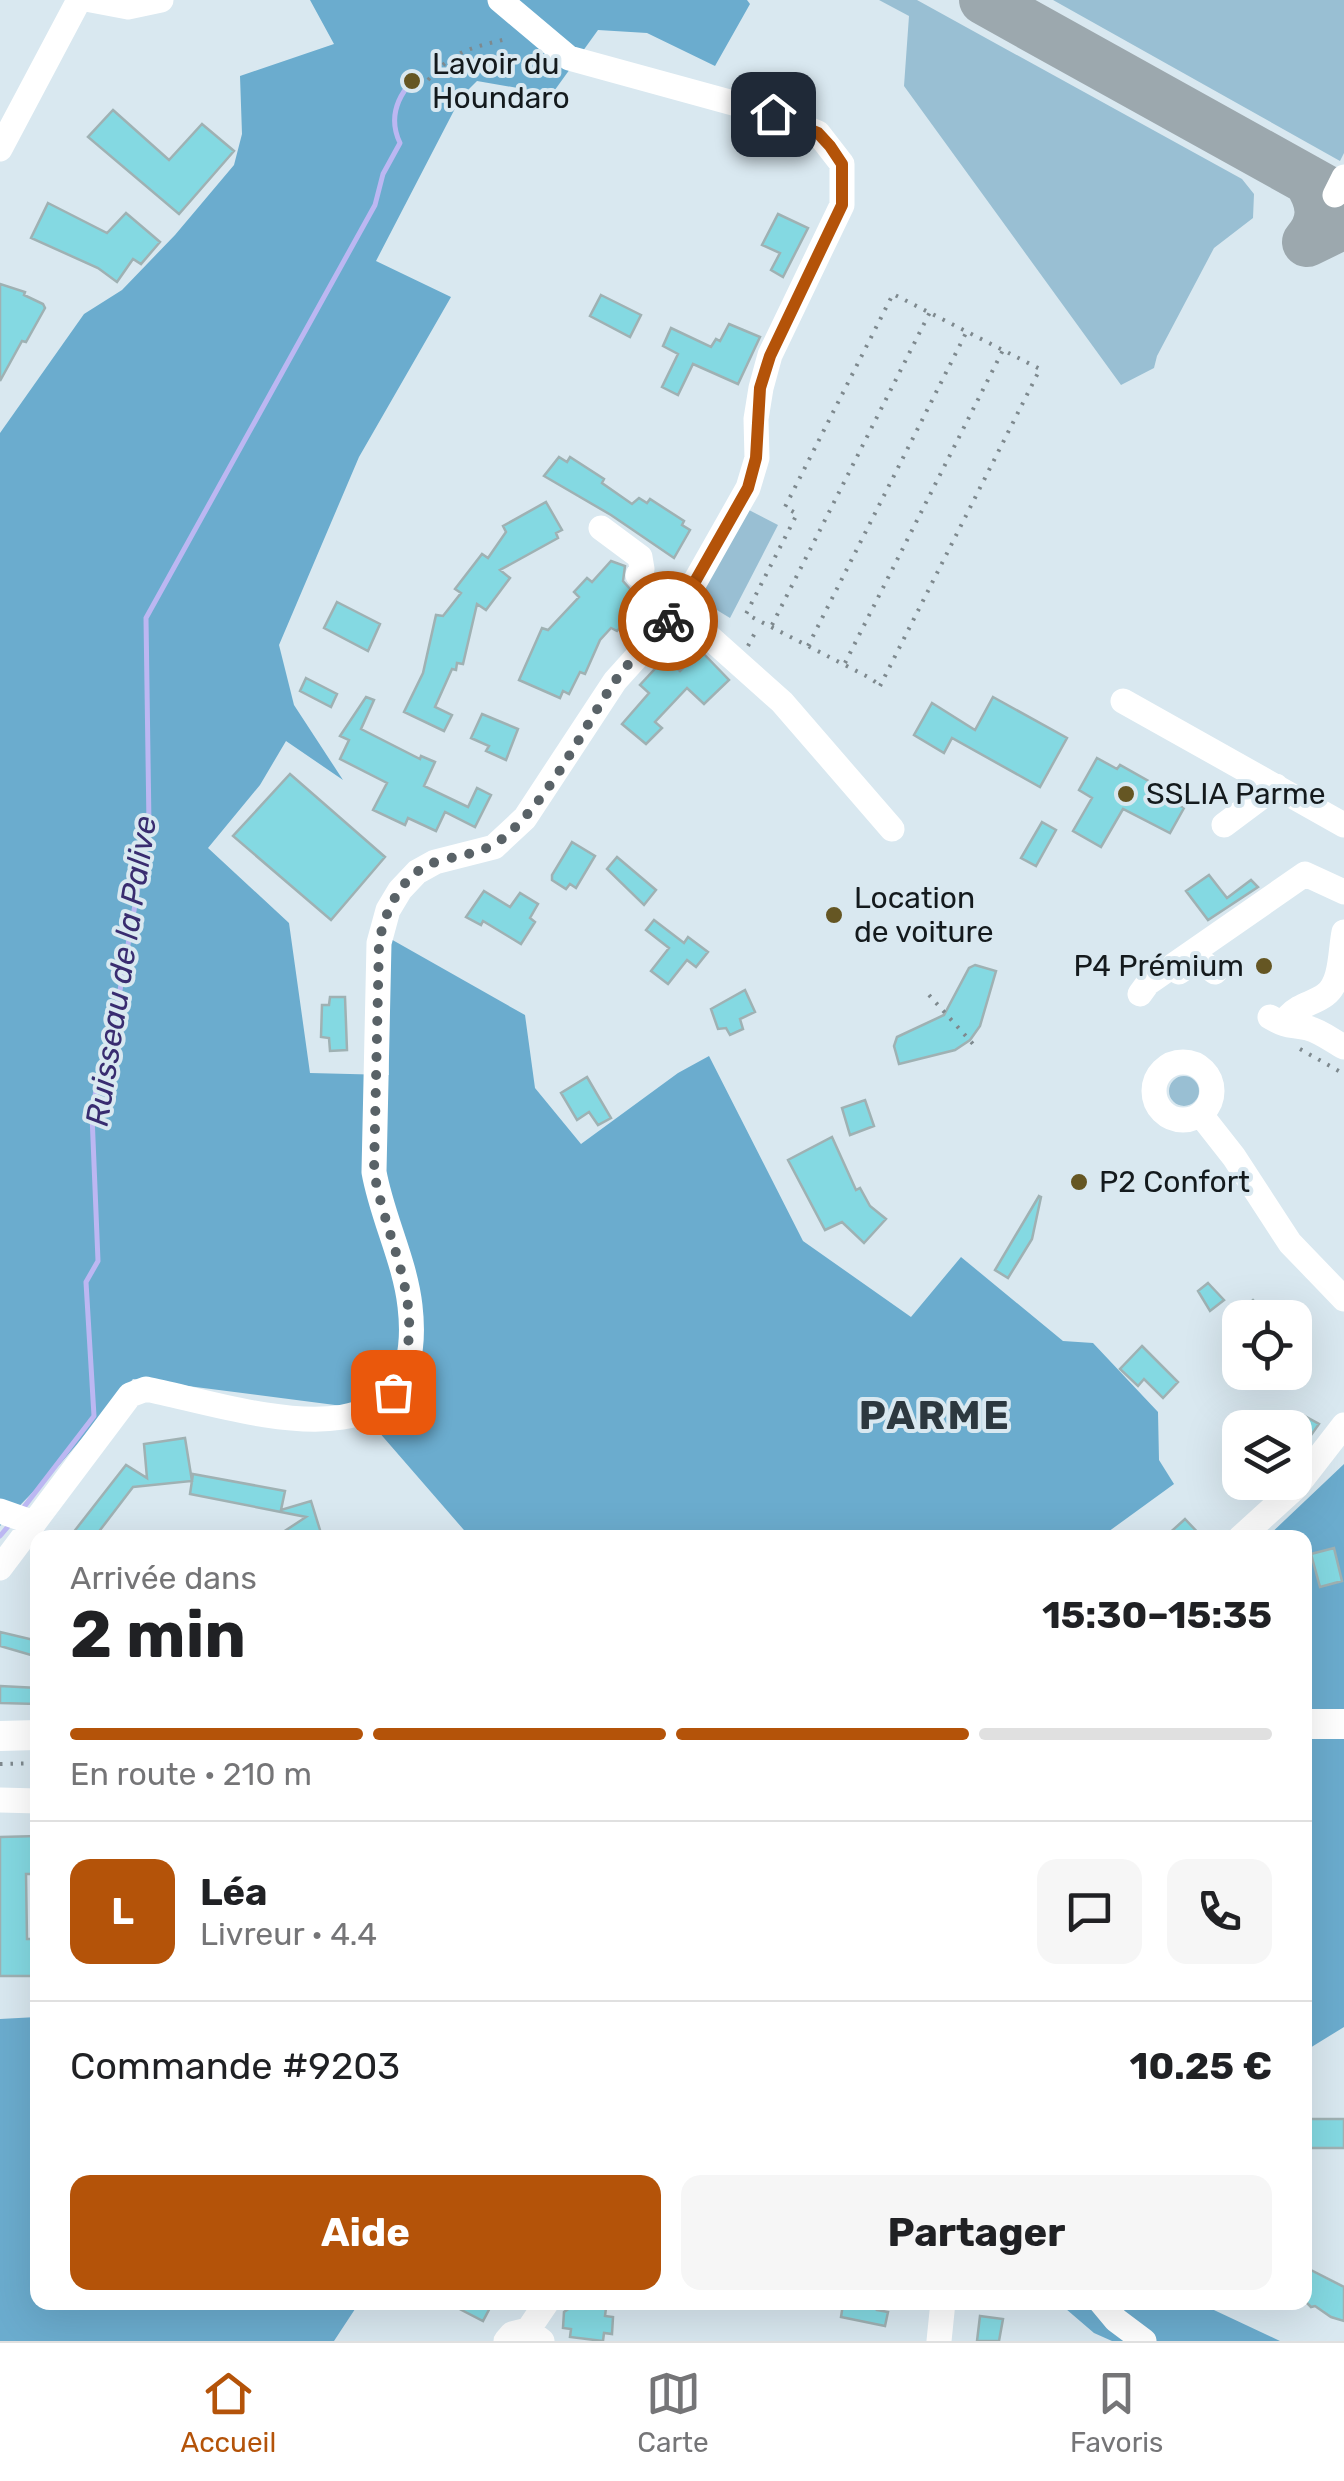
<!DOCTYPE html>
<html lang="fr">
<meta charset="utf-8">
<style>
:root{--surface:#fff;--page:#f6f6f6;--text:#202124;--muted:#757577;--line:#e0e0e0;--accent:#b45309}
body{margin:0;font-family:Rubik,sans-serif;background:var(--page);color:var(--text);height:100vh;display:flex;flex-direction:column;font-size:38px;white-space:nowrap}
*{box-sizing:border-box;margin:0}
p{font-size:32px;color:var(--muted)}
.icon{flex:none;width:55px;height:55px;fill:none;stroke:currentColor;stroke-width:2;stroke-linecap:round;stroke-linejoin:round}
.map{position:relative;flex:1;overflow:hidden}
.side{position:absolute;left:30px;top:1530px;width:1282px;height:780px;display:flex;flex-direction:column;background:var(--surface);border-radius:20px;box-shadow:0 10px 40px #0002}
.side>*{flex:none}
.tools{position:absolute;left:1222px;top:1300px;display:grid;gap:20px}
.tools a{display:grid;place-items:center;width:90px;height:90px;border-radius:20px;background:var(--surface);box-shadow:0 10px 40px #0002;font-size:50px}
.pin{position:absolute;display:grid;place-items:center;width:85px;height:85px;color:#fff;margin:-42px;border-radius:20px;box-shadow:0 5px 15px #0006}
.courier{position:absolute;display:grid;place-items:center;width:100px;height:100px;margin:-50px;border:8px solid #b45309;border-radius:50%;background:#fff;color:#222;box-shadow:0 2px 12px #0007}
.head em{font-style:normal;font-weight:700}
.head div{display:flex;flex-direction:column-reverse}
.head{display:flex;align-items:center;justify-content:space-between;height:170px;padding:0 40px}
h1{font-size:65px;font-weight:700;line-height:75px}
.bar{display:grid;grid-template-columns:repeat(4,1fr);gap:15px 10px;align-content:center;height:120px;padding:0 40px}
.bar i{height:12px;border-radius:8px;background:var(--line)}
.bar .on{background:var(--accent)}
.bar p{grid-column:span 4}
.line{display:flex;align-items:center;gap:25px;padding:0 40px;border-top:2px solid var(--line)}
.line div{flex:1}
.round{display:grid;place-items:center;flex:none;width:105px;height:105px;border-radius:20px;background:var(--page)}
.primary-button{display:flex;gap:20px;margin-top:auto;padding:20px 40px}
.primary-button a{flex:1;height:115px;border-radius:20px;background:var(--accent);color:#fff;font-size:40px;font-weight:700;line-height:115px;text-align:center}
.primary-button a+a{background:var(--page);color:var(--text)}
.tab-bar{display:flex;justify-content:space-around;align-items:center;height:140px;border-top:2px solid var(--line);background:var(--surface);font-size:28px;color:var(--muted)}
.tab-bar a{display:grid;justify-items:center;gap:5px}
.tab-bar .on{color:var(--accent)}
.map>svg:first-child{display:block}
.green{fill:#99bfd3}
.forest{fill:#6bacce}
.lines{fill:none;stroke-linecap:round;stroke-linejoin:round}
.stream{stroke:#bcb7f2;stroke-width:5}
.taxiway{stroke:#9ca8ae;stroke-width:50}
.building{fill:#84d9e2;stroke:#9fb1b3;stroke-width:2.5}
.path{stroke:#7e898e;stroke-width:4;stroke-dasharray:2.5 8;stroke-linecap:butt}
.minor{stroke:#fff;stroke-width:25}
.major{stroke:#fff;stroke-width:30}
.done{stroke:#596267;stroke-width:10;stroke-dasharray:0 18}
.route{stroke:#b45309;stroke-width:12}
.poi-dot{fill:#655623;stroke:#d9e8f0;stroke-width:4}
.labels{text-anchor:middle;stroke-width:8;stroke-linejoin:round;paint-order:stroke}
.poi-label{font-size:30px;fill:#141a1d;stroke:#d9e8f0;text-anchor:start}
.water-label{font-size:32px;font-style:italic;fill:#392c70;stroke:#d9e8f0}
.district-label{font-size:40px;font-weight:bold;letter-spacing:2.5px;fill:#2c383f;stroke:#d9e8f0}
</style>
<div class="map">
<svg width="1344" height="2341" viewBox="0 0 1344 2341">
<rect width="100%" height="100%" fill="#d9e8f0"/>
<path class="green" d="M879,0h38l325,179 12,15 -1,24 -39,30 -57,108 -3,12 -33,17 -217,-299 5,-70z
M1053,0h291v153l-4,8z
M749,510l29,15 -48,93 -33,-20z
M1169 1091a15 15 0 1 1 30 0a15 15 0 1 1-30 0Z"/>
<path class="forest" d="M310,0h437l3,4 -35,62 -68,-33 -49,-3 -46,64 -75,-13 -16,16 -85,164 75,36 -92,160 -80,188 15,60 49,75 -57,-39 -26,44 -52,63 81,75 21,150 79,2 -5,-86 5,-51 136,77 10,73 46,56 97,-71 31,-17 94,185 108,76 50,-60 102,84 30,2 65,69 1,48 15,24 -73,53h-631l-112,-129 -225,-29 -73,85 -60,62v-1093l84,-119 38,-24 53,-55 59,-70 8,-31 -2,-58 94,-32z
M1344,1464v563l-39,24v-513h-39z
M37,2017l1,285 321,1 -25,38h-334v-322z
M1059,2303h140l81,38h-168l-18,-8z"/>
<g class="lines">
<path class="stream" d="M21,1511l73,-95 -8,-134 12,-21 -6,-146 7,-44 17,-58 33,-188 -3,-207 229,-413 8,-31 17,-31c-11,-23 -4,-44 12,-62
M0,1536l11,-13"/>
<path class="taxiway" d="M984,0l360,200
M1308,180c14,22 17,41 -1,62l37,-18"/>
</g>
<path class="building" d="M113,110l56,50 33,-36 32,27 -55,63 -91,-77z
M48,203l59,30 19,-20 34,29 -19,22 -8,-5 -16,23 -19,-14 -67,-30z
M778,214l30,14 -25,49 -12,-7 9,-17 -18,-8z
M0,284l25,8 -1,3 19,9 2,4 -19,34 -4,-1 -22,40z
M601,295l40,20 -11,22 -40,-21z
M729,324l31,13 -22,47 -45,-20 -15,31 -16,-8 16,-33 -15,-8 8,-18 40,19 5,-8 4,2z
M559,457l8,5 3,-5 34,22 -2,4 30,21 7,-6 8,5 3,-4 34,22 -2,4 8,5 -16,28 -63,-43 -67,-39z
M546,502l16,28 -6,3 2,5 -58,32 10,8 -24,32 -9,-6 -14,60 -6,-1 -1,7 -4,-1 -17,38 17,8 -8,16 -40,-19 19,-39 13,-58 7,1 18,-23 -6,-4 27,-35 6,4 18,-26 -3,-6z
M611,561l14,5 -2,15 7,8 8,2 12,-6 4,4 -37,42 -6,-3 -11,12 -15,34 -5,-2 -11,22 -6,-3 -3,7 -41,-18 23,-52 6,2 31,-33 -5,-5 13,-14 5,4z
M337,602l43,22 -12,27 -44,-23z
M701,651l28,29 -25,24 -17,-16 -32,34 7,6 -16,16 -24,-20 27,-31 -9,-8 25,-27 15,13z
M306,678l31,16 -6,13 -31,-16z
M366,697l8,3 -13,29 59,30 1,-3 14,6 -11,24 44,21 9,-19 14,7 -16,32 -30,-15 -9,19 -28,-13 -3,7 -32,-15 14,-27 -47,-24 9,-19 -9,-4z
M993,697l74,41 -27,49 -88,-49 -8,15 -30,-18 18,-32 43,27z
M482,714l36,15 -12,31 -20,-9 3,-5 -18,-8z
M1097,758l20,11 3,-4 48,27 -3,5 19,11 -14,25 -47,-24 -22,38 -28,-16 19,-33 -13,-8z
M290,774l95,83 -54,63 -98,-84z
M1042,822l14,8 -20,36 -15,-8z
M572,842l23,14 -19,32 -6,-4 -4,5 -14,-9v-5z
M617,857l39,33 -12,15 -37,-36z
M1209,875l18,23 24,-18 7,7 -50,33 -22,-29z
M484,891l26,16 10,-14 18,11 -8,14 5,4 -14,22 -38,-23 -2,4 -15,-8z
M654,920l30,23 4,-6 20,15 -12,15 -9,-7 -19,24 -17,-13 18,-23 -23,-18z
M975,965l21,6 -16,55 -10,14 -15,10 -56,14 -5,-18 3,-9 47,-22 25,-47z
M745,990l10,22 -15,7 3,10 -13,6 -4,-7 -8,1 -7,-20z
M330,997h15l2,53 -17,1 -1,-13 -8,-1 1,-32h7z
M587,1077l24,41 -13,7 -9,-13 -12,8 -16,-27z
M865,1100l9,26 -24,9 -8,-27z
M832,1137l24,53 4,-2 10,18 16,13 -22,24 -22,-21 -17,8 -37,-70z
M1039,1196l2,1 -9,42 -24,39 -13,-8z
M1208,1283l16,17 -14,11 -12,-20z
M1253,1300l16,18h-35z
M1142,1346l36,36 -15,16 -19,-19 -6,7 -18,-17z
M1303,1415l16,9 -15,21 -9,-7v-19z
M185,1438l7,43 -59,6 -39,51h-25l57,-73 21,13 -3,-34z
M193,1474l92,17 -4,19 30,-9 9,29 -10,4 1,4h-37l32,-21 -116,-23z
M1185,1519l18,19h-39z
M1334,1548l8,33 -22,6 -9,-33z
M0,1632l38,9v16l-38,-11z
M0,1686l38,2 -1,16 -37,-1z
M38,1836v38h-12l1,65h11v37h-38v-139z
M1305,2119h39v29h-39z
M1305,2267l39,20v34l-13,-4 -16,-11 -4,1 -6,-6z
M446,2302h47l-10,19z
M579,2302h15l2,5 10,1 -1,8 8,1 -1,17 -8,-1 -1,8 -33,-4 1,-8 -8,-1 1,-16z
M856,2302h23l-2,8 11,2 -3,14 -44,-9 2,-13 12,2z
M980,2316l23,3 -4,22h-22z"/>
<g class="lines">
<path class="path" d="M428,80c27,-31 44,-32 82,-42
M772,625l158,-313
M748,646l9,-17
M808,646l158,-313
M845,663l158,-313
M880,686l160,-317 -147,-75 -108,213 12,7 -51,100 124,64c4,3 8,6 11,9
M929,995l44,49
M1300,1049l44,25
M0,1764l38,-1"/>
<path class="minor" d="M91,0l37,7 33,-7
M0,149l79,-149
M1335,195l9,-18
M601,528l39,29 2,12 -4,6
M679,610l103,92 110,127
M1123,701l221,124
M1224,825l52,-39
M1179,972l19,-13 17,13
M1140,994l8,-11 157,-109 39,18
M1289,1016c11,-12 24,-12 36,-21 17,-12 15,-44 19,-63
M1270,1017c19,11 19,7 38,11 12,3 25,13 36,19
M1154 1091a29 29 0 1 1 58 0a29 29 0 1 1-58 0Z
M1201,1115l33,42 56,86 54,56
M0,1511l34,12
M1240,1538l56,-51 48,-62
M0,1568l130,-173 16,-6c94,19 284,89 264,-83 -5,-45 -28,-89 -36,-134l5,-229 9,-33 12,-20 17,-18 18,-10 59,-15 31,-29 90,-137 64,-71 69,-122 9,-30 -1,-39 5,-31 9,-33 72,-150v-41l-24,-31 -45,-19 -204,-56 -69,-58
M0,1800l38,1
M1101,2302l15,18 28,21
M528,2330l19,-28
M506,2341l6,-7 16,-4 14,11
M939,2341l4,-39"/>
<path class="major" d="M1305,1724h39
M0,1736l38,-1"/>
</g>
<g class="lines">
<path class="done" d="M393,1392c40,-78 -5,-142 -19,-220l5,-229c6,-34 24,-72 60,-82 25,-7 49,-8 69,-27 45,-41 72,-100 105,-150 15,-22 37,-43 55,-63"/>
<path class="route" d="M668,621l16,-20 64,-113 8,-30 4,-70 10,-32 72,-151v-41l-12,-18 -12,-13 -45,-19"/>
</g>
<g class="poi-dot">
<circle cx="412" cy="81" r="10"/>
<circle cx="1126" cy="794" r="10"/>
<circle cx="834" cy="915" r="10"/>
<circle cx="1264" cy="966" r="10"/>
<circle cx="1079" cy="1182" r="10"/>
</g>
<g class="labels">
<g class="poi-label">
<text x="432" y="74">Lavoir du<tspan x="432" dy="34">Houndaro</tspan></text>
<text x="1146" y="804">SSLIA Parme</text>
<text x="854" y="908">Location<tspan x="854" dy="34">de voiture</tspan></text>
<text x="1244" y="976" text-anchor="end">P4 Prémium</text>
<text x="1099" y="1192">P2 Confort</text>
</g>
<g class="water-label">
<text transform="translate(121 971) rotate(-81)" y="11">Ruisseau de la Palive</text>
</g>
<g class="district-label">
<text x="935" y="1429">PARME</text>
</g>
</g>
</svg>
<div class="tools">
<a><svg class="icon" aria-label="locate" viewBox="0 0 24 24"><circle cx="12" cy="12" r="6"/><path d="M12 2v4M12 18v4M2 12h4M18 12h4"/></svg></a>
<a><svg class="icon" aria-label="layers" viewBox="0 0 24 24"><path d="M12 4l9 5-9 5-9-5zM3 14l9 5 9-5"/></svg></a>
</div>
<div class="pin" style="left:393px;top:1392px;background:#ea580c"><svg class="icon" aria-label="bag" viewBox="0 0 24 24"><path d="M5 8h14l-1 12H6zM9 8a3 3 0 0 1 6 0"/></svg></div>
<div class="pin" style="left:773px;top:114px;background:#1f2937"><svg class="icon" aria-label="home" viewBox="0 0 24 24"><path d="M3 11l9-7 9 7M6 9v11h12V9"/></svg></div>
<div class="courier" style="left:668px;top:621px"><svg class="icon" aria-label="bike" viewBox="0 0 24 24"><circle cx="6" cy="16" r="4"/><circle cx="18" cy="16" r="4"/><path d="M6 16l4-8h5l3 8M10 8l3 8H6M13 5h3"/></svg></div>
<section class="side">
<div class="head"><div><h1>2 min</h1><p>Arrivée dans</p></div><em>15:30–15:35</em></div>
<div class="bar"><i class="on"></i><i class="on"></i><i class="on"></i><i></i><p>En route · 210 m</p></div>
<div class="line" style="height:180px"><b class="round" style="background:var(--accent);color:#fff">L</b><div><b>Léa</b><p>Livreur · 4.4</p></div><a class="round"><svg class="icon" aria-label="chat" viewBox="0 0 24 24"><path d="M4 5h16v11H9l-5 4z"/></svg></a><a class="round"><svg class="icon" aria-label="phone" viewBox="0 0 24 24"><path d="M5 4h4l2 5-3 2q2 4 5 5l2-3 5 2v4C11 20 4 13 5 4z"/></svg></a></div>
<div class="line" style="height:130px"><div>Commande #9203</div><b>10.25 €</b></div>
<div class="primary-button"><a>Aide</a><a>Partager</a></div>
</section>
</div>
<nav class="tab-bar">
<a class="on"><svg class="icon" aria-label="home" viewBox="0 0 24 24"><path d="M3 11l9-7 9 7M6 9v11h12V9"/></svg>Accueil</a>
<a><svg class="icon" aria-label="map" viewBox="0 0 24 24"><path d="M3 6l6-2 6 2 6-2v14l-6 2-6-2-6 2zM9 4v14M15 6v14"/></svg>Carte</a>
<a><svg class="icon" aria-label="saved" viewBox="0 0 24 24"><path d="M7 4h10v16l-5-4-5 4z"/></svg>Favoris</a>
</nav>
